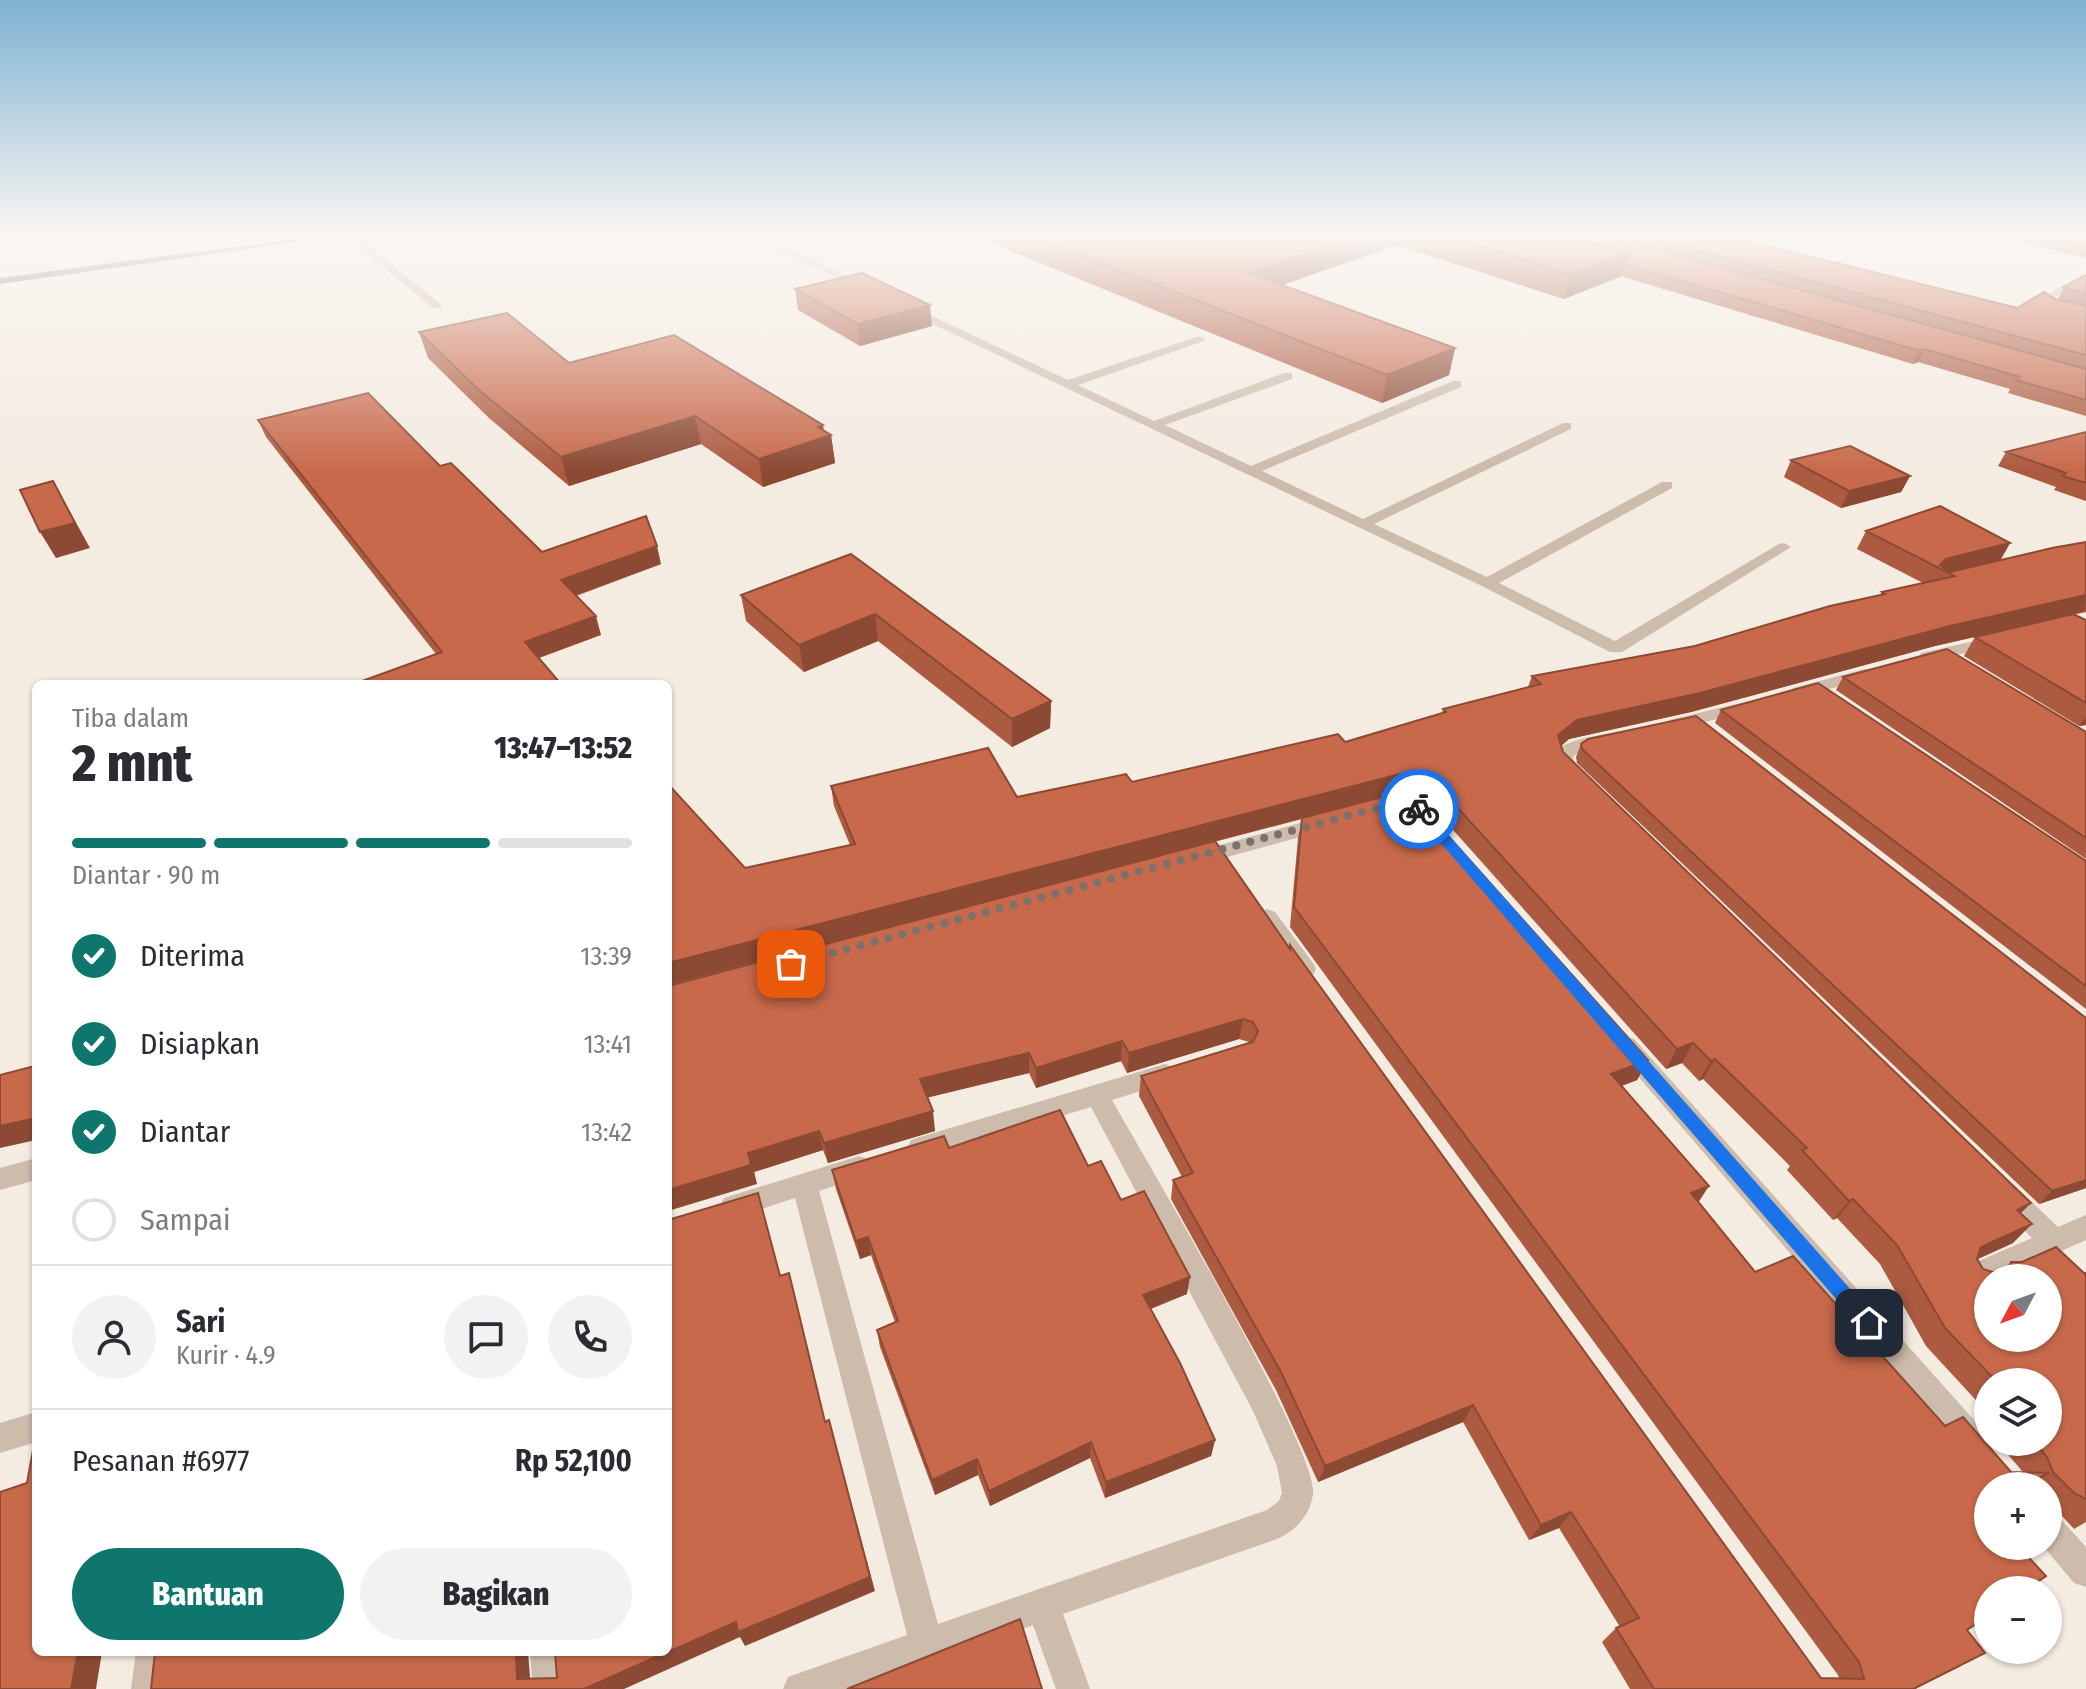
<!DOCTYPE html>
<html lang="id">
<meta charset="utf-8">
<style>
:root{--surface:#fff;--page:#f2f2f3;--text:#2b2b33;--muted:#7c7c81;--line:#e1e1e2;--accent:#0f766e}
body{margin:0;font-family:"Fira Sans Condensed",sans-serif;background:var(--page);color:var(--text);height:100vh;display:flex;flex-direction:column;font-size:30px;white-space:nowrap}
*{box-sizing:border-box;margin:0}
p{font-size:26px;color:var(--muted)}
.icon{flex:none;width:44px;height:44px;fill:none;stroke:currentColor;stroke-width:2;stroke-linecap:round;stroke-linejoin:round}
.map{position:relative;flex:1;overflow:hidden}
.sheet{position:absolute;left:32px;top:680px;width:640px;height:976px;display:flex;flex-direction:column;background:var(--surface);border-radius:12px;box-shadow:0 2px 6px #0004}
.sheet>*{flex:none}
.needle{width:52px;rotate:229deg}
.controls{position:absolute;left:1974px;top:1264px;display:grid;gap:16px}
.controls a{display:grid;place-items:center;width:88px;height:88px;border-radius:50%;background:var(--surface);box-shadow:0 2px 6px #0004;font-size:40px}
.pin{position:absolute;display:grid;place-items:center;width:68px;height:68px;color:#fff;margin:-34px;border-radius:16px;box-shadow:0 4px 12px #0006}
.courier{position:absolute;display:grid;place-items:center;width:80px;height:80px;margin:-40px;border:6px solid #1a73e8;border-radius:50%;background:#fff;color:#222;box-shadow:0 2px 10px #0007}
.headline em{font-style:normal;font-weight:800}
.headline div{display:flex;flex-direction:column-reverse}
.headline{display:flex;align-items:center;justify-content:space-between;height:136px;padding:0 40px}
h1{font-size:52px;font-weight:800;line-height:60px}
.bar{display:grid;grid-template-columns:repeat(4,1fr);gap:12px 8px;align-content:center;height:96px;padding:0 40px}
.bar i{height:10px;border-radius:6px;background:var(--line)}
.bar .current{background:var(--accent)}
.bar p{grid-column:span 4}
.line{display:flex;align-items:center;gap:20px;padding:0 40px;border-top:2px solid var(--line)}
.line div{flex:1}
.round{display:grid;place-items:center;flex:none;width:84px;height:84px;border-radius:42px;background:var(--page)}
ol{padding:0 40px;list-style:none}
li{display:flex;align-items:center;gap:24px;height:88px}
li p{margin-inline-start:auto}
li .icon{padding:8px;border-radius:50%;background:var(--accent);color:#fff;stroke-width:4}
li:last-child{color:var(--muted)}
li i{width:44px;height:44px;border:4px solid var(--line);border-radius:50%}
.button{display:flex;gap:16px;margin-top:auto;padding:16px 40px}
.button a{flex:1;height:92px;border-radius:48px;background:var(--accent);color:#fff;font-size:32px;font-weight:800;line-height:92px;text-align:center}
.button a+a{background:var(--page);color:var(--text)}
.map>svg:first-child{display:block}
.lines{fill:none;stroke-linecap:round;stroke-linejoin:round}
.minor{fill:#cdbbac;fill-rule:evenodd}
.major{fill:#7d675c;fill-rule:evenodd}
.wall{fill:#ac5a40;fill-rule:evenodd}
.shaded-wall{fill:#8c4a34}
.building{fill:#c8694b;stroke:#8c4a34;stroke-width:2;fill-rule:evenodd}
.route{fill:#1a73e8}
.done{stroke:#7c716b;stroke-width:8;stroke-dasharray:0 14.4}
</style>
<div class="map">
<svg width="2086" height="1689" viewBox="0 0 2086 1689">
<rect width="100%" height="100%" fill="#f4ebe1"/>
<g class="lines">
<path class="minor" d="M344,235h11l86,69v4h-8z
M749,235h12l110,53 -9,2z
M1569,235h15l49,15 -5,3z
M2020,235h12l-11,7h-6v-4z
M2086,273v7l-36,20 36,11v6l-37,-9 -12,-8z
M905,307h8l155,73 128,-43h8v4l-126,44 76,36 130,-48h8v6l-127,46 86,41 202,-85h8v6l-199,84 101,48 200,-96h8v6l-197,95 113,53 175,-95h10v6l-173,95 116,58 164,-97 5,-1 7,4 -169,105h-12l-128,-66 -577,-275z
M1997,636l6,2 2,3 -2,3 -76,18 -8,-5 2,-4z
M1865,669l6,1 3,4 -3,4 -72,19 -9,-5 3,-4z
M1745,702l9,5 -3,4 -76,18 -9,-5 3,-4z
M1605,734l6,2 3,4 -3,4 -29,7 -9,5 1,8 9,10 -2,4h-14l-11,-12 -2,-12c13,-15 33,-16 51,-20z
M1326,816l10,7 -3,5 -135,37 -10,-7 3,-5z
M1267,909l8,3 38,51 3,6 -3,6 -8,2 -8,-2 -38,-53 -3,-5 3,-5z
M1626,1037l8,2 348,390 4,11 -4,11 -11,4 -11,-4 -342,-398 -4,-7 4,-7z
M1165,1064l8,3 4,7 -4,7 -61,19c32,57 207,351 201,394 -3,21 -17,37 -36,45l-214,75 27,75h-34l-23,-64 -184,64h-66l5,-12 119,-42 -112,-437 -62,20 -9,-4 -4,-8 4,-8 135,-42 9,3 4,8 -4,8 -49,16 119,433 329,-114 12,-9 3,-8 -5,-27 -24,-55 -162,-304 -171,52 -9,-3 -4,-8 4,-8 9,-3z
M36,1158v22l-36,10v-22z
M2004,1180l9,4 45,43 28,-12v25l-85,38h-13v6l-13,5 -10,-4 -4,-9 4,-9 67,-29 -37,-38 -4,-8 4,-8z
M36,1412v30l-36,11v-30z
M2048,1512l11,5 27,30v40l-12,-4 -31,-37h5z
M136,1652h34l-5,37h-34z
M530,1652h34l3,37h-34z"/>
<path class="major" d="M323,235h24l-347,49v-6z"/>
</g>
<path class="wall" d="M971,235h594l31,9 33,-2 2,-7h94l292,73 38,-9h3l6,-12 22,-12v141l-78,-23 2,-4 -92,-27 -5,2 -293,-88 -56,23 -168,-54 -114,40 173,63 -6,27 -67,28z
M1991,235h25l-4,5z
M2029,235h57v23l-61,-15z
M795,289l137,37 -72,20 -62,-36z
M419,332l150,31 255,67 7,5 4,28 -72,24 -62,-43 -132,42 -80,-68 -61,-60z
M258,420l182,46 102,86 119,12 -85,32 25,39 -165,19 -170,-217z
M2086,432v69l-32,-11 2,-3 -58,-21 8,-14z
M1791,460l119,16 -9,16 -60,16 -57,-31z
M1866,531l144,12 -10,17 86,-18v70l-151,34 -244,66 -122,27 -8,7 2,6 458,461 -8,30 -35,16 5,10 13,4 6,-2 9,-9 75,11v249l-12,7 -13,-14 -12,-6 -1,-1v-22h-60v21l-5,2 -22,157 -46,23h-285l-28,-47 14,-14 4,-1 -61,-99 -30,12 -66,-118 -145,60 -42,-92 -105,-191 2,-19 9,-3 -43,-81 2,-20 108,-34 -10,-3 -112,34 -6,-12 -85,27 -7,-15 -102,24 8,34 -107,32 -5,-13 -69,22 3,12 -89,-198 622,-37 531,729h18l-1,-3 -548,-748 8,-89 4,-19 -634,166v-201l77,84 105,-23 -16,-39 -3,-20 186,11 115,-15 213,-40 97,-28 1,-5 85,-22 4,-11 163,-30 185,-51 2,-3 41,-9 -66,-34zM1413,797h5l12,7 236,265 16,-6 17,18 4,-2 87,87 -3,4 46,50 4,-2 43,46 46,82 59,64 -10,8 13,14v-50h60v60h-51l26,30h-12l-66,-46 -190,-154 -57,-70 -77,-116 16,-6 11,-20z
M851,554l200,147 -1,27 -38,19 -134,-106 -74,31 -58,-51 -5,-26z
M2086,620v105l-7,1 -115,-70 11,-19z
M1843,677l243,55v127l-250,-169z
M1721,710l365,151v148l-371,-286z
M1581,744l505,444 -47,16 -462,-441 -1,-6z
M949,1148l139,18 33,34 66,94 -36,15 64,131 -4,16 -106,42 -15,-40 -100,48 -12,-31 -43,20 -55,-148 -3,-17 18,-8 -24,-67 -11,4 -24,-70 -4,-19z"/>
<path class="shaded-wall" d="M1362,235h36l-2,10 -150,53 3,-25z
M1628,253l-8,24 -56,22 7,-25z
M930,305l2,21 -72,20 -2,-22z
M1455,348l-6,27 -67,28 5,-28z
M1924,349l-6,13 -5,2 7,-13z
M695,416l6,28 -132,42 -8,-29z
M823,425l2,12 6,-2 4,28 -72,24 -4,-28z
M1910,476l-9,16 -60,16 8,-17z
M53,481l37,67 -34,10 -16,-26z
M2010,543l-10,18 -50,12 -11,-5 7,-9z
M657,546l4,18 -95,35 -5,-19z
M2086,595l-1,16 -150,35 -244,66 -122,27 -18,16 7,-20 19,-15 369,-93z
M875,614l3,27 -74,31 -5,-27z
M596,616l5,19 -70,26 -6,-19z
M1051,701l-1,27 -38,19v-28z
M2086,717v8l-7,1z
M1400,774l-5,20 -727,191v-22z
M1243,1019l-4,20 -112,34 2,-20z
M1122,1041l-1,20 -85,27v-20z
M1693,1043l-11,20 -16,6 11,-20z
M1029,1053v20l-107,26 -2,-20z
M1715,1059l-12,20 -4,2 12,-20z
M1648,1060l-11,20 -36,14 10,-20z
M933,1111l2,20 -107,32 -4,-20z
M36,1118v22l-36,8v-22z
M819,1131l4,19 -69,22 3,12 -89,27v-21l80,-37z
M2086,1180v8l-47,16 13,-13z
M1709,1186l-13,20 -5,-13z
M1853,1199l-16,19 -4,2 16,-19z
M2031,1203l-19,19 5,-12z
M2032,1224l-19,19 -51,23 19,-19z
M868,1237l3,18 -11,4 -4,-18z
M1190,1277l-3,17 -46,18 2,-17z
M1473,1405l-10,17 -145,60 7,-16z
M829,1420l46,171 -130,55 -5,-9 -116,52h-40z
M1215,1440l-4,16 -106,42 1,-16z
M1091,1442l-1,16 -100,48 -1,-15z
M977,1459l1,16 -43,20 -3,-15z
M2049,1473l-19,13h-9z
M1988,1502v5l-31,15 23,-16z
M1571,1512l-12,16 -30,12 12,-15z
M78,1652h24l-6,37h-25z
M516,1652h12l3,37 -14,-10z
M1985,1653l-70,36h-2z"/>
<path class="building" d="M1030,235h332l-113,38 206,75 -68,27z
M1444,235h121l63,18 -57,21z
M1640,235h85l292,73 27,-16 11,7 31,7v49z
M2044,235h42v10z
M1614,238l472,131v31l-70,-20 4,-3 -96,-28 -4,2 -296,-87 4,-11 -32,-9z
M862,273l68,32 -72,19 -63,-35z
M2086,275v19l-22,-7z
M507,313l62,50 105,-28 149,90 -5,2 13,8 -72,24 -64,-43 -134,41 -81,-66 -61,-59z
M368,393l72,73 11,-3 91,89 104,-36 11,30 -96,34 35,36 -71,26 36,42h-207l88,-32 -184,-232z
M2086,432v51l-23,-7 3,-3 -60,-21z
M1850,446l60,30 -61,15 -58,-31z
M53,481l22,42 -35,9 -20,-42z
M1940,506l70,37 -64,16 -6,6 10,7 102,-24 34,-6v53l-140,32 -246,66 -123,27 -19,15 5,17 468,451 -14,7 15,14 -51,23 -4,12 6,10 13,4 13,-5 2,-6h11l34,-15 29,27 1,-1v226l-12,-6 -21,-21 -6,-15 -13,-15h14v-60h-51l-52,-54 -48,-83 -44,-46 -4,2 -47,-51 5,-2 -92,-89 -4,2 -18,-18 -16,6 -241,-265 -12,-6 -24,-4 -732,189v-179l77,84 110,-24 -24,-58 157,-38 29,49 109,-23 6,8 206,-48 7,8 101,-30 -3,-3 98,-25 -9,-8 163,-30 135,-40 55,-12 -3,-2 73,-16 -89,-45zM1988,1278h60v60h-60z
M851,554l200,147 -39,18 -137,-105 -76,31 -58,-50z
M2073,614l13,6v83l-111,-66z
M1947,649l139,83v106l-243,-161z
M1818,683l268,178v125l-365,-276z
M1696,716l390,302v162l-34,11 -470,-442 -1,-5 7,-5z
M1401,792l9,1 238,267 -37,14 98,112 -18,7 64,79 38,-16 152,170 18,-9 48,55 38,1 -28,13h-33v16l-8,4 8,9v31h30l28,30 -20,14h-38v26l-21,14 18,23 -72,36h-259l-38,-61 23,-10 -68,-106 -30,13 -68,-120 -148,61 -44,-94 -108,-192 20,-7 -52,-97 112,-34 5,-11 -5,-9 -10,-3 -114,34 -7,-12 -86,27 -7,-15 -109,26 13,32 -109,32 -5,-12 -71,22 3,12 -83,25v-204l547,-145 75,108v-4l531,733 43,1 -5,-17 -565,-755 8,-89z
M36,1062v56l-36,8v-51l35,-9z
M1060,1110l28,56 13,-5 20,39 23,-9 46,86 -47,18 37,68 35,77 -109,42 -15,-40 -102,49 -12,-32 -45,21 -55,-150 21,-9 -30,-84 -12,4 -24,-71 112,-34 5,12z
M758,1193l22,83 9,-3 36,149 4,-2 41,157 -132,55 -2,-10 -68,30v-432z
M36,1434v218h42l-7,37h-71v-197l27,-9z
M1020,1619l22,70h-195z
M155,1652h361l1,27 40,-1 -2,-26h112l-83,37h-433z"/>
<linearGradient id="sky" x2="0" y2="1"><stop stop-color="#7eb2d2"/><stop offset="0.5" stop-color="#faf6f2"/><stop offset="1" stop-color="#faf6f2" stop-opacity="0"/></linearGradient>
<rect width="2086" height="471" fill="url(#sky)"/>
<path class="route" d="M1419,805l4,1 452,511 3,6 -3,6 -6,3 -7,-3 -448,-517 -2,-3z"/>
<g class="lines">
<path class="done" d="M791,964l605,-161 14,1 9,5"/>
</g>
</svg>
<div class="controls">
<a><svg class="needle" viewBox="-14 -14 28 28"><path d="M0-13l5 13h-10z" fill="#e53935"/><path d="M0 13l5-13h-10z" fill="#7c7c81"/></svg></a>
<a><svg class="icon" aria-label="layers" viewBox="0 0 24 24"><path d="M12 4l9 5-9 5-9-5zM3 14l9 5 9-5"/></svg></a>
<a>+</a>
<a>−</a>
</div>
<div class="pin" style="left:791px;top:964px;background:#ea580c"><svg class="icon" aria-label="bag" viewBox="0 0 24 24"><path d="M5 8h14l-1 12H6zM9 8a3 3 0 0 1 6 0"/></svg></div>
<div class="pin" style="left:1869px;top:1323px;background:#1f2937"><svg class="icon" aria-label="home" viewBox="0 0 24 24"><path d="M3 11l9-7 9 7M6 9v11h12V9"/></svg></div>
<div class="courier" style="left:1419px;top:809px"><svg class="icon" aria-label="bike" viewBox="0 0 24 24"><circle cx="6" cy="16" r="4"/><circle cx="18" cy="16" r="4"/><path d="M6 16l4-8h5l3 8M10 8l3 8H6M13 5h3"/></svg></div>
<section class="sheet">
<div class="headline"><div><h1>2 mnt</h1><p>Tiba dalam</p></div><em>13:47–13:52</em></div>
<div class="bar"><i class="current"></i><i class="current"></i><i class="current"></i><i></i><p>Diantar · 90 m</p></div>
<ol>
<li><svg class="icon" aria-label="check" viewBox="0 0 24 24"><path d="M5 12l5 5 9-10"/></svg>Diterima<p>13:39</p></li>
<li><svg class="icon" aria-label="check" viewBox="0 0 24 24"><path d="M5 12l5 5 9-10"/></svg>Disiapkan<p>13:41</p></li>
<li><svg class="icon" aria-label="check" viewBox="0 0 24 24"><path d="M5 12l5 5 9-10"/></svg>Diantar<p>13:42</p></li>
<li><i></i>Sampai</li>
</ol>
<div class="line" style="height:144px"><a class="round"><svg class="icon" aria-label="person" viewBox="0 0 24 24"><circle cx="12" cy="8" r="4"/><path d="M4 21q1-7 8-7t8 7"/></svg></a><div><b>Sari</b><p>Kurir · 4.9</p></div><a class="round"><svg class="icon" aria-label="chat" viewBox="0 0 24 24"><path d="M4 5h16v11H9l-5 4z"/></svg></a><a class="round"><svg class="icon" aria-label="phone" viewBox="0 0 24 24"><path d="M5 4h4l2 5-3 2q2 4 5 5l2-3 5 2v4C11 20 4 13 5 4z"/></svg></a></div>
<div class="line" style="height:104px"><div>Pesanan #6977</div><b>Rp 52,100</b></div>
<div class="button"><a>Bantuan</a><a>Bagikan</a></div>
</section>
</div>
